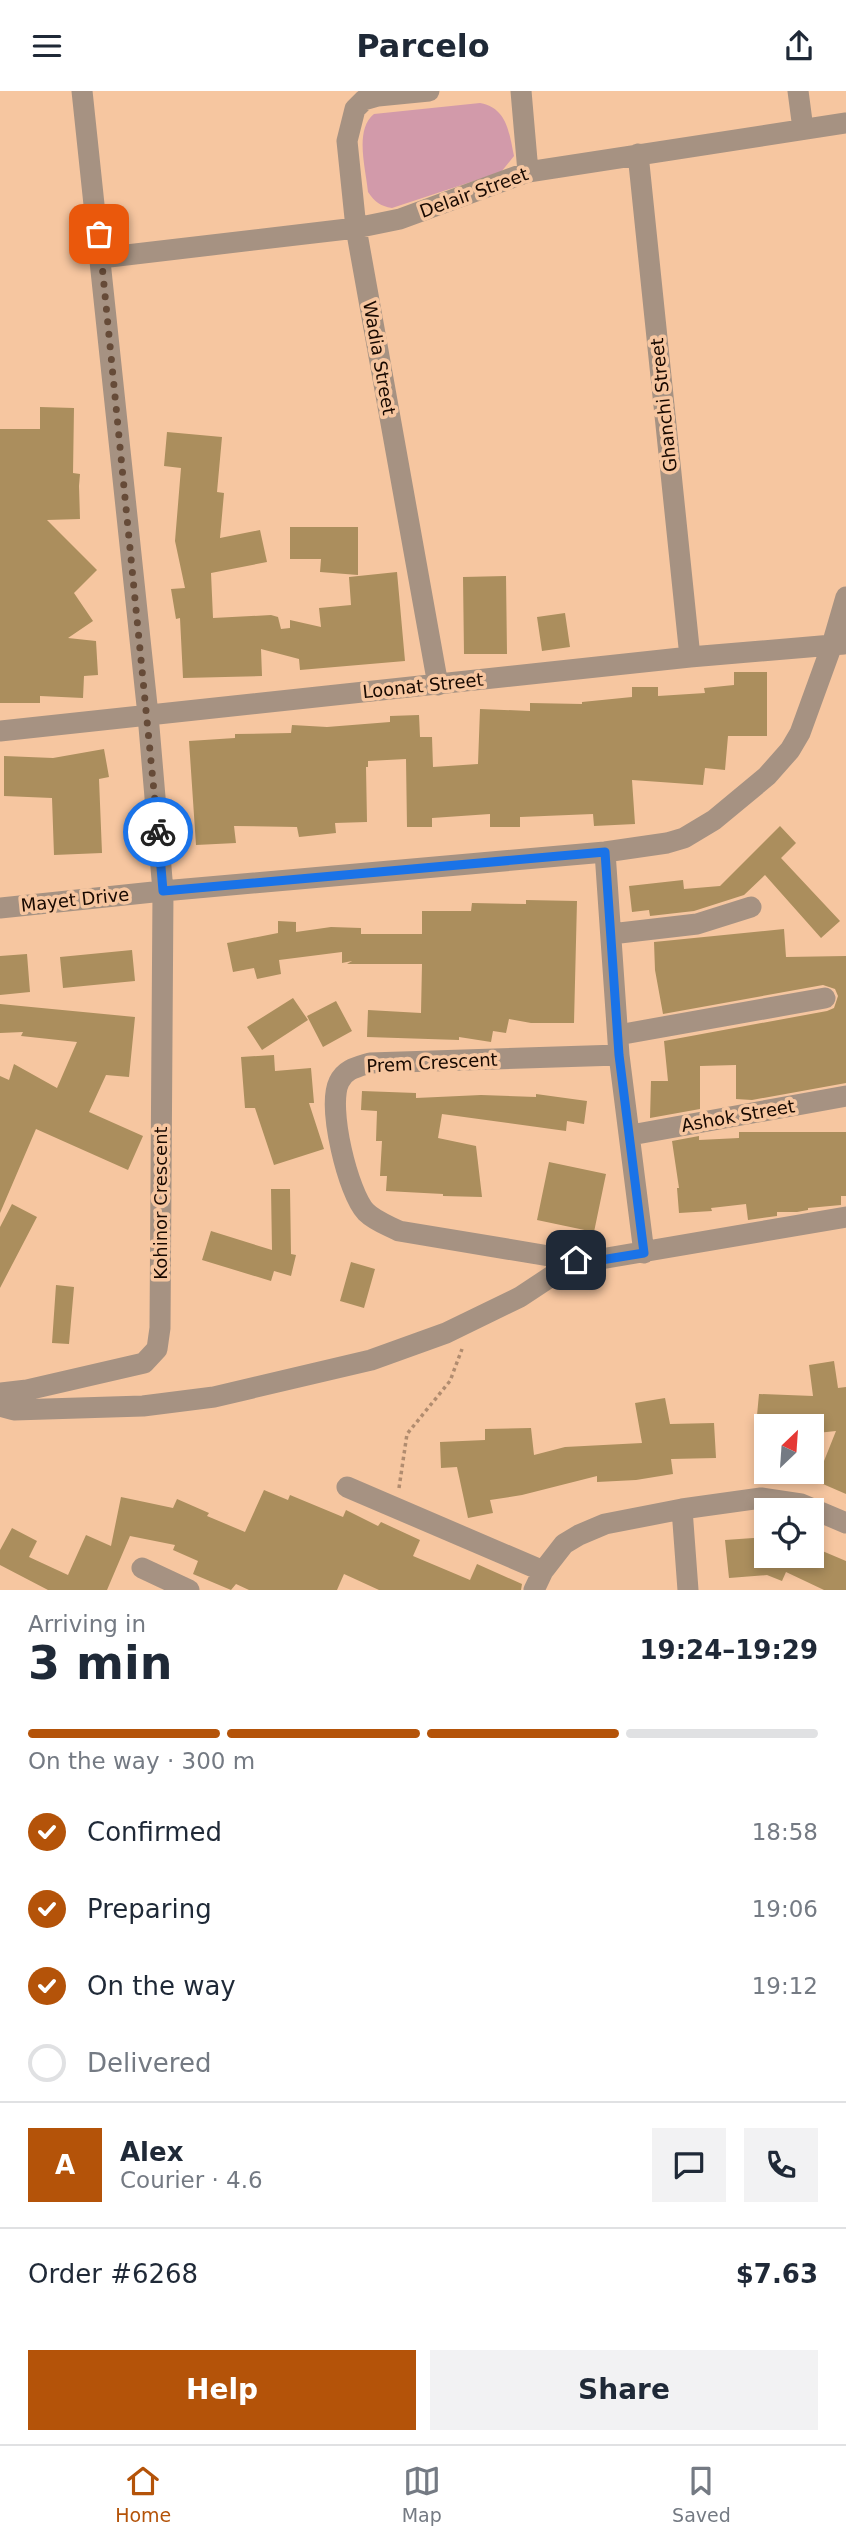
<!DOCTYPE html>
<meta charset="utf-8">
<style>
:root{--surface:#fff;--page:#f2f2f3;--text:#1f2937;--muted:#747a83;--line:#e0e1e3;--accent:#b45309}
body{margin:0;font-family:"DejaVu Sans",sans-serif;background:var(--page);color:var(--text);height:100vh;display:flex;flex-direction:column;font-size:26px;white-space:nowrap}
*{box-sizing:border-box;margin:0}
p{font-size:23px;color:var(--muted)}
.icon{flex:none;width:38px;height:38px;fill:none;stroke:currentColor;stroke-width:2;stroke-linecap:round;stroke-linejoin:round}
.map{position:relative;height:1499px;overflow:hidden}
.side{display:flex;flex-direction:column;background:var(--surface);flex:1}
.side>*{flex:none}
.needle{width:46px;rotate:25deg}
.controls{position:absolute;left:754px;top:1323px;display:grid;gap:14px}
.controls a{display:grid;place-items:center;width:70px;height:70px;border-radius:0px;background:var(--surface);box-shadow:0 4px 10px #0003;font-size:35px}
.pin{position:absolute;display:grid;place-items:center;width:60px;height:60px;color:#fff;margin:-30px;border-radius:14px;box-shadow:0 4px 10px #0006}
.courier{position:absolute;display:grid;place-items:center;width:70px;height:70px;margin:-35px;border:5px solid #1a73e8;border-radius:50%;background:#fff;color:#222;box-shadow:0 2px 9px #0007}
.summary em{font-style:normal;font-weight:700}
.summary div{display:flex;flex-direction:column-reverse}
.summary{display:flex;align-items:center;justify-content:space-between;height:119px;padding:0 28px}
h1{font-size:46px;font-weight:700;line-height:52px}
.bar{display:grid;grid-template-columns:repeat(4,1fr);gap:10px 7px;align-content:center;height:84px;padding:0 28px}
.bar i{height:9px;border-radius:5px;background:var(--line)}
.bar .current{background:var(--accent)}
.bar p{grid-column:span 4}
.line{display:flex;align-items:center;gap:18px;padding:0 28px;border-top:2px solid var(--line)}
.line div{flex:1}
.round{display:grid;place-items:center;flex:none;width:74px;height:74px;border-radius:0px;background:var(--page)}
ol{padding:0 28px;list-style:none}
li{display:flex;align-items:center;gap:21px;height:77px}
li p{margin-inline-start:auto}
li .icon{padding:7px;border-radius:50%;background:var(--accent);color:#fff;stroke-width:4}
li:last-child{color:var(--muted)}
li i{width:38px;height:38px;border:4px solid var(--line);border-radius:50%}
.cta{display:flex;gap:14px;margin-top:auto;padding:14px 28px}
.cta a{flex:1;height:80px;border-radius:0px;background:var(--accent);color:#fff;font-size:28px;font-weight:700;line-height:80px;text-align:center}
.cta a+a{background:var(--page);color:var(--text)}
header{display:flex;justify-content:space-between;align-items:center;height:91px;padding:0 28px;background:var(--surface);font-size:32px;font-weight:700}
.dock{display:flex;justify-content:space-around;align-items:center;height:98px;border-top:2px solid var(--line);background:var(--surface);font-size:19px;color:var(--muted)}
.dock a{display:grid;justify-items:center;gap:4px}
.dock .current{color:var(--accent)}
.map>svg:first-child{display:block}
.green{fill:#d29aaa}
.building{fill:#ab8e5d}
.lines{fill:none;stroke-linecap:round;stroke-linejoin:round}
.path{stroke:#b18c6f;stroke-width:3.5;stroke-dasharray:3.5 3.5;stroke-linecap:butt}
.minor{stroke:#a69282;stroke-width:21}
.done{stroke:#664b38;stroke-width:7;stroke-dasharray:0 12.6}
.route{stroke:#1a73e8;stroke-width:9}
.labels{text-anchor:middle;stroke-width:7;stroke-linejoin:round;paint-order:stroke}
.street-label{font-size:18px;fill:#180900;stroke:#f6c6a0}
</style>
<header><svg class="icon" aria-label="menu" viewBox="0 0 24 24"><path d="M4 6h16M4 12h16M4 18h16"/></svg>Parcelo<svg class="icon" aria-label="share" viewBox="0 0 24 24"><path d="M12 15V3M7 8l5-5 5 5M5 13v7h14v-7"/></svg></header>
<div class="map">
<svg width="846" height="1499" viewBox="0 0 846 1499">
<rect width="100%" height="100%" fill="#f6c6a0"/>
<path class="green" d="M480,12c27,5 29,29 34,53l-13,16 -109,36c-12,-2 -17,-6 -24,-16 -2,-23 -14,-62 6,-78z"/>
<path class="building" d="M40,316l34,1 -1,65 7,1 -1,12 1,33 -33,1 50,50 -23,23 19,28 -25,17 28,3 2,34 -14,1 -1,22 -43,-2v7h-40v-274h40z
M167,341l55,5 -5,55 7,1 -4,45 40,-8 7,32 -56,11 2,45 58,-3 7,2 3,12 9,-1v-8l31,7 -2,-19 32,-3 -2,-28 48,-5 8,89 -105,9 -1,-11 -38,-10 1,27 -79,2 -3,-60 -4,1 -5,-30 14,-1 -10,-47 6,-73 -17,-2z
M290,436h68v48l-38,-3 1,-13h-31z
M506,485l1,78h-43l-1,-77z
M565,522l5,34 -28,4 -5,-34z
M734,581h33v64h-39l-3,34 -20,-2 -2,17 -71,-5 3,44 -41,2 -1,-12 -73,3v10h-30v-13l-58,4v9h-25l-1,-68 -38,2v6h-2l1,55 -32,1 1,10 -37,4 -2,-10 -63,-1 2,17 -40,2 -7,-104 46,-3v-4l56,-1 1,-8 35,2 63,-5v-6l29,-1 1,22h12l1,30 45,-3 2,-55 50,2v-8l52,1v-2l50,-5v-10h26v9l47,-3 -1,-5 30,-3z
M104,658l5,28 -10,2 3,74 -48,2 -2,-57 -48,-2v-40l49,2z
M780,735l16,17 -15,15 59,63 -19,17 -56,-63 -21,20 -50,16 -44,5 -1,-6 -17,2 -3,-26 54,-6 1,9 36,-3z
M526,809l51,1 -3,122h-43l-22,-4 -3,14 -13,-2 -2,11 -32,-5v3l-92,-3 1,-27 53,3 1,-49h-75l5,-3 -10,2v-11l-63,8 2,14 -24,5 -3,-11 -21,4 -6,-29 51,-10v-12l18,1v10l35,-5 30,1v6h61v-23h49l1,-8 54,1z
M784,838l2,28 60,-1v127l-94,17 -16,-1v-34l-36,1v43l-50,9 1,-37h17l-4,-40 163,-30 7,-3 4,-12 -3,-7 -12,-4 -160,29 -8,-44 -1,-28z
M132,859l3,31 -72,7 -3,-31z
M27,863l3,38 -30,3v-39z
M293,907l15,22 -46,30 -15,-23z
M336,910l16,30 -29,16 -16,-31z
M0,913l135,13 -6,60 -23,-2 -17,37 54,24 -15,34 -92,-41 -36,84v-137l9,4 5,-16 43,24 20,-46 -56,-6 2,-4 -23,1z
M274,964l1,16 36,-3 3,35h-5l15,46 -50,16 -19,-57h-10l-4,-51z
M362,1000l54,2v5l65,-3 55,2v-3l51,7 -3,23 -17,-3 -1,10 -124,-17 -4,24 38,8 6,51 -39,-1v-2l-57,-3 1,-15h-7l2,-35h-6l1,-30 -16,-1z
M739,1041h107v64h-5v9l-33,3v2l-11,2h-20v4l-29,4 -2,-16 -35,4 1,3 -33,2 -2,-25h2l-7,-47 27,-5v4l40,-2z
M549,1071l57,12 -12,58 -57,-12z
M271,1098h19l1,65 5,1 -5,21 -17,-5 -3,10 -69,-21 9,-29 61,19z
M12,1113l25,13 -37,71v-61z
M351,1171l24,7 -11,39 -24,-7z
M56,1194l18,2 -5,57 -17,-1z
M834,1270l4,27 8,-1v107l-30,-13 20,-50 -19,2 -1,-7h-60l3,-32 54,2 -4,-31z
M665,1307l5,26 44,-1 2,35 -45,1 2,15 -37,6 -39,2v-6l-75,19 -32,5 3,13 -25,5 -11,-51 -16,1 -1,-26 45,-2v-11l46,-1 3,27 31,-8 77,-4 -7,-40z
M264,1399l24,10 2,-5 53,22 3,-7 32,16 3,-4 39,18 -7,16 57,24 7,-16 45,20 -1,6h-142l-35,-16 -7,16h-88l-13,-6 -5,6 -38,-16 5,-13 -25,-11 2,-5 -45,-9 -23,54h-59l-48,-25v-15l12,-22 25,13 -8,16 39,18 18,-40 25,11 10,-49 52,11 4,-9 32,14 -2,3 38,16z
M766,1446v19h52l2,-6 26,11v29h-22l-38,-18 -4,9 -15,-6 -38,3 -4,-38z"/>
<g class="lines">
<path class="path" d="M399,1397l8,-54 43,-53 12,-32"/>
<path class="minor" d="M429,0l-51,5 -14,4 -9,9 -8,32 9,87 82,457
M521,0l7,81
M798,0l5,38
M638,63l52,503
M101,167l255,-30 44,-9 128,-47 318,-49
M0,640l690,-74 154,-13
M605,761l14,203 25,198
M0,817l163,-17 442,-39 62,-9 17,-5 30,-18 53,-44 23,-26 10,-17 32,-88 14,-48
M611,843l86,-10 54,-17
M618,944l207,-37
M619,964l-249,8c-13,4 -25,6 -31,19 -12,25 9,111 27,130 9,9 21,13 33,19l156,26 40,3 251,-43
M631,1044l215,-39
M0,1302l27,-3 117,-27 13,-14 3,-21 3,-437 -15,-176 -66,-624
M0,1315l14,4 129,-4 71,-9 157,-37 75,-27 74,-36 56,-37
M347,1396l196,84
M682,1418l6,81
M142,1477l47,22
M534,1499l9,-19 21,-27 15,-9 26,-11 77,-15 79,-11 40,6 45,19"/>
</g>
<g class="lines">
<path class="done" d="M99,143l59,598"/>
<path class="route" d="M158,741l5,59 442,-39 14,203 25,198 -49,8 -19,-1"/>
</g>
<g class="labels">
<g class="street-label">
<text transform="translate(474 102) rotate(-20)" y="6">Delair Street</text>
<text transform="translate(379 267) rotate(80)" y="6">Wadia Street</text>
<text transform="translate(664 314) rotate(-96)" y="6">Ghanchi Street</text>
<text transform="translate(423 595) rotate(-6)" y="6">Loonat Street</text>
<text transform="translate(75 809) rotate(-6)" y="6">Mayet Drive</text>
<text transform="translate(432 972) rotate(-3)" y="6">Prem Crescent</text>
<text transform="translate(738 1025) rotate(-10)" y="6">Ashok Street</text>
<text transform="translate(161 1112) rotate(-90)" y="6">Kohinor Crescent</text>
</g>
</g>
</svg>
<div class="controls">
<a><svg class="needle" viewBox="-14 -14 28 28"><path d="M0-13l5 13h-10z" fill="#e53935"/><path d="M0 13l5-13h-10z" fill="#747a83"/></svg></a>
<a><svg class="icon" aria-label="locate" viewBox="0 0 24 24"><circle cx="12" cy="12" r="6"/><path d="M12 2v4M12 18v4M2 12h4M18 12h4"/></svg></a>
</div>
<div class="pin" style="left:99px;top:143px;background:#ea580c"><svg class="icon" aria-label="bag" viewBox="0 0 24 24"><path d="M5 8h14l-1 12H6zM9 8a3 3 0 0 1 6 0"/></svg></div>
<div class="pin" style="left:576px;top:1169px;background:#1f2937"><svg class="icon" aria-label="home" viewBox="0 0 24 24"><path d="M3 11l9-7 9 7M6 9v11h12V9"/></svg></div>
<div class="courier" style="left:158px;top:741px"><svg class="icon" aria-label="bike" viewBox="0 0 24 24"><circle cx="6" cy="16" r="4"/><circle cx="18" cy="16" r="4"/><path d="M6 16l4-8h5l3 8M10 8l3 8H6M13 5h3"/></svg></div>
</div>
<section class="side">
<div class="summary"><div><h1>3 min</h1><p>Arriving in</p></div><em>19:24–19:29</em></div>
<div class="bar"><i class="current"></i><i class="current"></i><i class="current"></i><i></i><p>On the way · 300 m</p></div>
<ol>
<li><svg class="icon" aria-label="check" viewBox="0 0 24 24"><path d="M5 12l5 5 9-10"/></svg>Confirmed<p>18:58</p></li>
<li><svg class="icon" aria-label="check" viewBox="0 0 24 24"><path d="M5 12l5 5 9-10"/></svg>Preparing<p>19:06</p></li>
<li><svg class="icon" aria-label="check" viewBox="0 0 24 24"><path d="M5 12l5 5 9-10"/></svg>On the way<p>19:12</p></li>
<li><i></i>Delivered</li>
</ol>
<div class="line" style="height:126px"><b class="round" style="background:var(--accent);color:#fff">A</b><div><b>Alex</b><p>Courier · 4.6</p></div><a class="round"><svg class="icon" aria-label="chat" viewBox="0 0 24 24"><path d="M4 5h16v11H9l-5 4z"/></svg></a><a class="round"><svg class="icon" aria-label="phone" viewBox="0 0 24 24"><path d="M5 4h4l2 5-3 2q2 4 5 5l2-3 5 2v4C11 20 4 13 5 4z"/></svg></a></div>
<div class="line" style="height:91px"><div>Order #6268</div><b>$7.63</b></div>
<div class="cta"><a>Help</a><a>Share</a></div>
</section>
<nav class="dock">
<a class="current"><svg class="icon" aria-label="home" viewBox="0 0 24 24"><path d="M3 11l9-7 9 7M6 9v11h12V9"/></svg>Home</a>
<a><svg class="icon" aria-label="map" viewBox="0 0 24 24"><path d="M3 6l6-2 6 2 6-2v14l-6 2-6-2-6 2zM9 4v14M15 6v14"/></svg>Map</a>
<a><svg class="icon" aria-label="saved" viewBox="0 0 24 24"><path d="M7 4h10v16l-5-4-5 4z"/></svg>Saved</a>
</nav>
